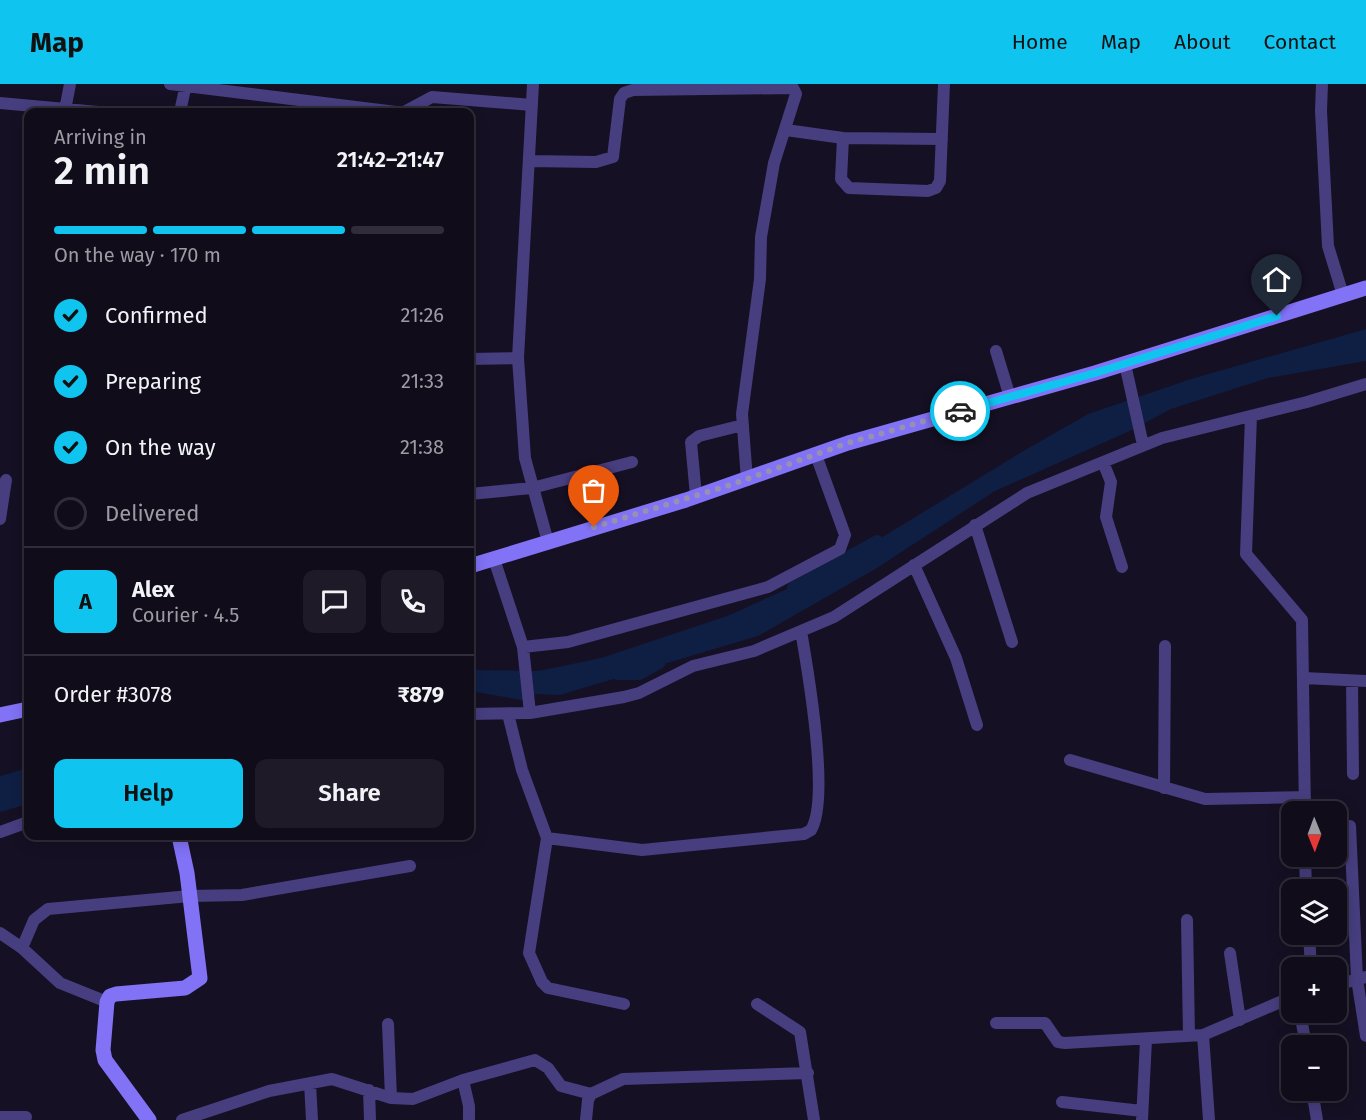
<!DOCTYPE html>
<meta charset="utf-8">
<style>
:root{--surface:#100c1a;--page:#1e1a27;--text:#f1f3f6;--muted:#9c9ba2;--line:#302c39;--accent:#0fc4ee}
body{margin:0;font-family:"Fira Sans",sans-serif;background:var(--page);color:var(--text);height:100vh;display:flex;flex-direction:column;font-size:22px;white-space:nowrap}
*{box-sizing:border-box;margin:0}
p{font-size:20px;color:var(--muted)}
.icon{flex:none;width:33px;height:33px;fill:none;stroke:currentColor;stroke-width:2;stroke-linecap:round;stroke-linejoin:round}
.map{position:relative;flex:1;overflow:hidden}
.drawer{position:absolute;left:24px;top:24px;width:450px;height:732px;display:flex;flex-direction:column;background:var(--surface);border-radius:12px;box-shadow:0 3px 15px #0003,0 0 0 2px var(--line)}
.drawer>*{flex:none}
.needle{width:39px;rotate:179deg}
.tools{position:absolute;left:1281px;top:717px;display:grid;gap:12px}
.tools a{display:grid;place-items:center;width:66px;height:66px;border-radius:12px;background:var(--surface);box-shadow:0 3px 15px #0003,0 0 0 2px var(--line);font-size:30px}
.pin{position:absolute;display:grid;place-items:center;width:51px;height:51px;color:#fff;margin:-62px -26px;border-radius:50% 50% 50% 0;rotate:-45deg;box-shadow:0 0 6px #0007}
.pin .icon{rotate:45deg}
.courier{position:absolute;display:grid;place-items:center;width:60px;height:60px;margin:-30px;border:4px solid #0fc4ee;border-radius:50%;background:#fff;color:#222;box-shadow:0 2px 8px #0007}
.head em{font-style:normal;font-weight:600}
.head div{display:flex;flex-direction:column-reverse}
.head{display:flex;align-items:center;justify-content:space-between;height:102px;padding:0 30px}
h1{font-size:39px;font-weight:600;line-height:45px}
.bar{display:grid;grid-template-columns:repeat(4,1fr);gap:9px 6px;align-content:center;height:72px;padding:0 30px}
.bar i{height:8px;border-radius:4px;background:var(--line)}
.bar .current{background:var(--accent)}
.bar p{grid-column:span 4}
.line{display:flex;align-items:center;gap:15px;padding:0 30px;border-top:2px solid var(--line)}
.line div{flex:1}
.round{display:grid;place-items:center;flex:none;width:63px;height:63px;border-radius:12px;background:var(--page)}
ol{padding:0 30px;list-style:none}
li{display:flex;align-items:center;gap:18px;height:66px}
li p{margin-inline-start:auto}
li .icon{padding:6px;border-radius:50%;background:var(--accent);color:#111;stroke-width:4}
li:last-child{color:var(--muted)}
li i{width:33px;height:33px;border:3px solid var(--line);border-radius:50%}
.primary-button{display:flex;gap:12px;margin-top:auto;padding:12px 30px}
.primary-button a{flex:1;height:69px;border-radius:12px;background:var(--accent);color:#111;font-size:24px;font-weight:600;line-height:69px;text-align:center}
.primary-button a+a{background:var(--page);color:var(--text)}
header{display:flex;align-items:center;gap:36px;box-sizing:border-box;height:84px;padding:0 30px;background:var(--accent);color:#111}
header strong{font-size:28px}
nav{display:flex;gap:33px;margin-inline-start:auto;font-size:21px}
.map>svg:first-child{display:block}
.water{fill:#0f1e43}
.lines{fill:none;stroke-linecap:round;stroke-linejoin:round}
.canal{stroke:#0f1e43;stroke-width:14}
.street{stroke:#463e7f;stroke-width:12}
.secondary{stroke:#8172f6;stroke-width:15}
.done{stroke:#9790b0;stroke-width:6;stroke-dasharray:0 10.8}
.route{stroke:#0fc4ee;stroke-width:8}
</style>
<header>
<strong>Map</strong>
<nav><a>Home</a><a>Map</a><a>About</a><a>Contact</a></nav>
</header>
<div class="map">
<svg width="1366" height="1036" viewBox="0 0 1366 1036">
<rect width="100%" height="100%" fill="#151023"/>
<path class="water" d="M1366,245v32l-98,17 -97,31 -39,21 -137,61 -118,77 -119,68 -198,59 -24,-1 -15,6 -51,-9v-21l68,1 63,-13 126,-42 98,-44 200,-122 63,-36 103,-35z
M28,684v36l-28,8v-36z"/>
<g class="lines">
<path class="canal" d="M794,504l83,-46
M618,589h21l20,-11"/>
<path class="street" d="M170,0l226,28
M533,0l-15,274 7,100 23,84
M1322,0l-1,27 7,135 15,49
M0,19l98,9
M65,26l5,-26
M180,28l6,-28
M404,28l28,-15 100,8
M786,46l57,8 99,1
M843,54l-2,41 8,9 79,3 8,-3 4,-7 4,-97
M530,77l66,1 17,-5 7,-58 4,-6 9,-3 160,-2 3,6 -22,69 -13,74 -1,42 -18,135 5,66
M996,267l14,46
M470,275l48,-1
M1125,280l18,81
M1251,332l-5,138 56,66 3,192
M1103,378l8,20 -5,35 16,50
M470,410l62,-6 100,-26
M696,412l-5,-54 8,-6 44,-11
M0,435l6,-39
M975,441l37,117
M494,475l29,88 7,66
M914,481l42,93 21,67
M523,563l45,-5 200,-55 72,-38 5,-14 -29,-80
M1304,594l62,3
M1352,597l1,93
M470,630l60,-1 94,-16 15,-4 54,-27 61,-15 80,-34 193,-124 135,-55 145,-36 59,-18
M508,630l14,56 25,68 95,12 162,-16 7,-4c19,-31 -3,-159 -10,-199
M1070,676l135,39 100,-2
M1164,704l1,-142
M1350,742l7,153 9,57
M0,748l28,-10
M547,754l-18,115 13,29 6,6 76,16
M1305,772l1,34
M1187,836l2,116
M0,849l22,15 38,35 47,19
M1309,850l2,34
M22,864l12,-28 14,-11 142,-13 52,-1 168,-29
M1230,869l10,67
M1336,901l30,-8
M757,920l43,28 14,88
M1300,928l6,34
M996,939h49l13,19 7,1 138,-8 89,-38
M388,940l3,74
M1203,951l6,85
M463,996l6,26v14
M310,999l2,37
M369,1006l1,30
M1312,1006l5,30
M1062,1018l80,9
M0,1033h26
M182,1036l87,-29 63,-12 59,19 22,1 50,-19 72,-20 13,8 13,18 30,8
M586,1036l2,-20 3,-6 32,-15 185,-6
M1142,1036l4,-80"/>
<path class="secondary" d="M470,482l216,-66 162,-57 247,-70 271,-85
M0,631l28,-6
M149,1036l-44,-60 -2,-10 4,-48 3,-6 6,-2 69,-6 15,-10 -13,-105 -8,-37"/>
</g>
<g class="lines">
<path class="done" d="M594,443l136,-42 118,-42 112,-32"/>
<path class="route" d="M960,327l135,-38 182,-57"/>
</g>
</svg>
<div class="tools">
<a><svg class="needle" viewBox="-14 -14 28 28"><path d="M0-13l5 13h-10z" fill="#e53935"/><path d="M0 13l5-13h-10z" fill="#9c9ba2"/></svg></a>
<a><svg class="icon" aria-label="layers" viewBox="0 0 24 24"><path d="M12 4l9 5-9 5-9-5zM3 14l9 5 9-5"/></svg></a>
<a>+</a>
<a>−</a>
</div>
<div class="pin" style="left:594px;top:443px;background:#ea580c"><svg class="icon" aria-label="bag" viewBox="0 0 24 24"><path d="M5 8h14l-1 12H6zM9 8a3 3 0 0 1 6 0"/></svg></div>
<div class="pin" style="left:1277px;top:232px;background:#1f2937"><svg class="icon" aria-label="home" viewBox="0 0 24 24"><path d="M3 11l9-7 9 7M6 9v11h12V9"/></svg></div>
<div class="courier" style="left:960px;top:327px"><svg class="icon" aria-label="car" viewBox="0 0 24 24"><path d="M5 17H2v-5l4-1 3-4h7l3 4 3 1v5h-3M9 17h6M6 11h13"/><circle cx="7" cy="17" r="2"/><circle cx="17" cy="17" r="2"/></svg></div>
<section class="drawer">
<div class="head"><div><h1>2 min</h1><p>Arriving in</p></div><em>21:42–21:47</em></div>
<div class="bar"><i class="current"></i><i class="current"></i><i class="current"></i><i></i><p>On the way · 170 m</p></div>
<ol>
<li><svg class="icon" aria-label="check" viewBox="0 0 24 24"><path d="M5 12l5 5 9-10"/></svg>Confirmed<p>21:26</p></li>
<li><svg class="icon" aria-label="check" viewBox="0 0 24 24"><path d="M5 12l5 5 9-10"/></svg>Preparing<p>21:33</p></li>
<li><svg class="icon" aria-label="check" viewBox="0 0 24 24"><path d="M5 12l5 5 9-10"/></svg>On the way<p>21:38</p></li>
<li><i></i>Delivered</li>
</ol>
<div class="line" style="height:108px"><b class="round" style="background:var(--accent);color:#111">A</b><div><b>Alex</b><p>Courier · 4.5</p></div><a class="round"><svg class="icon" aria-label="chat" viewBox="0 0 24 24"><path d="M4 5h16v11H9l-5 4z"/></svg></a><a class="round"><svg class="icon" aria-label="phone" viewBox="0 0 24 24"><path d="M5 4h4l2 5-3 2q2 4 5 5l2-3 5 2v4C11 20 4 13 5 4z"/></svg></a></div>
<div class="line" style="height:78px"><div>Order #3078</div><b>₹879</b></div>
<div class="primary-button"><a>Help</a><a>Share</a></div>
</section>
</div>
